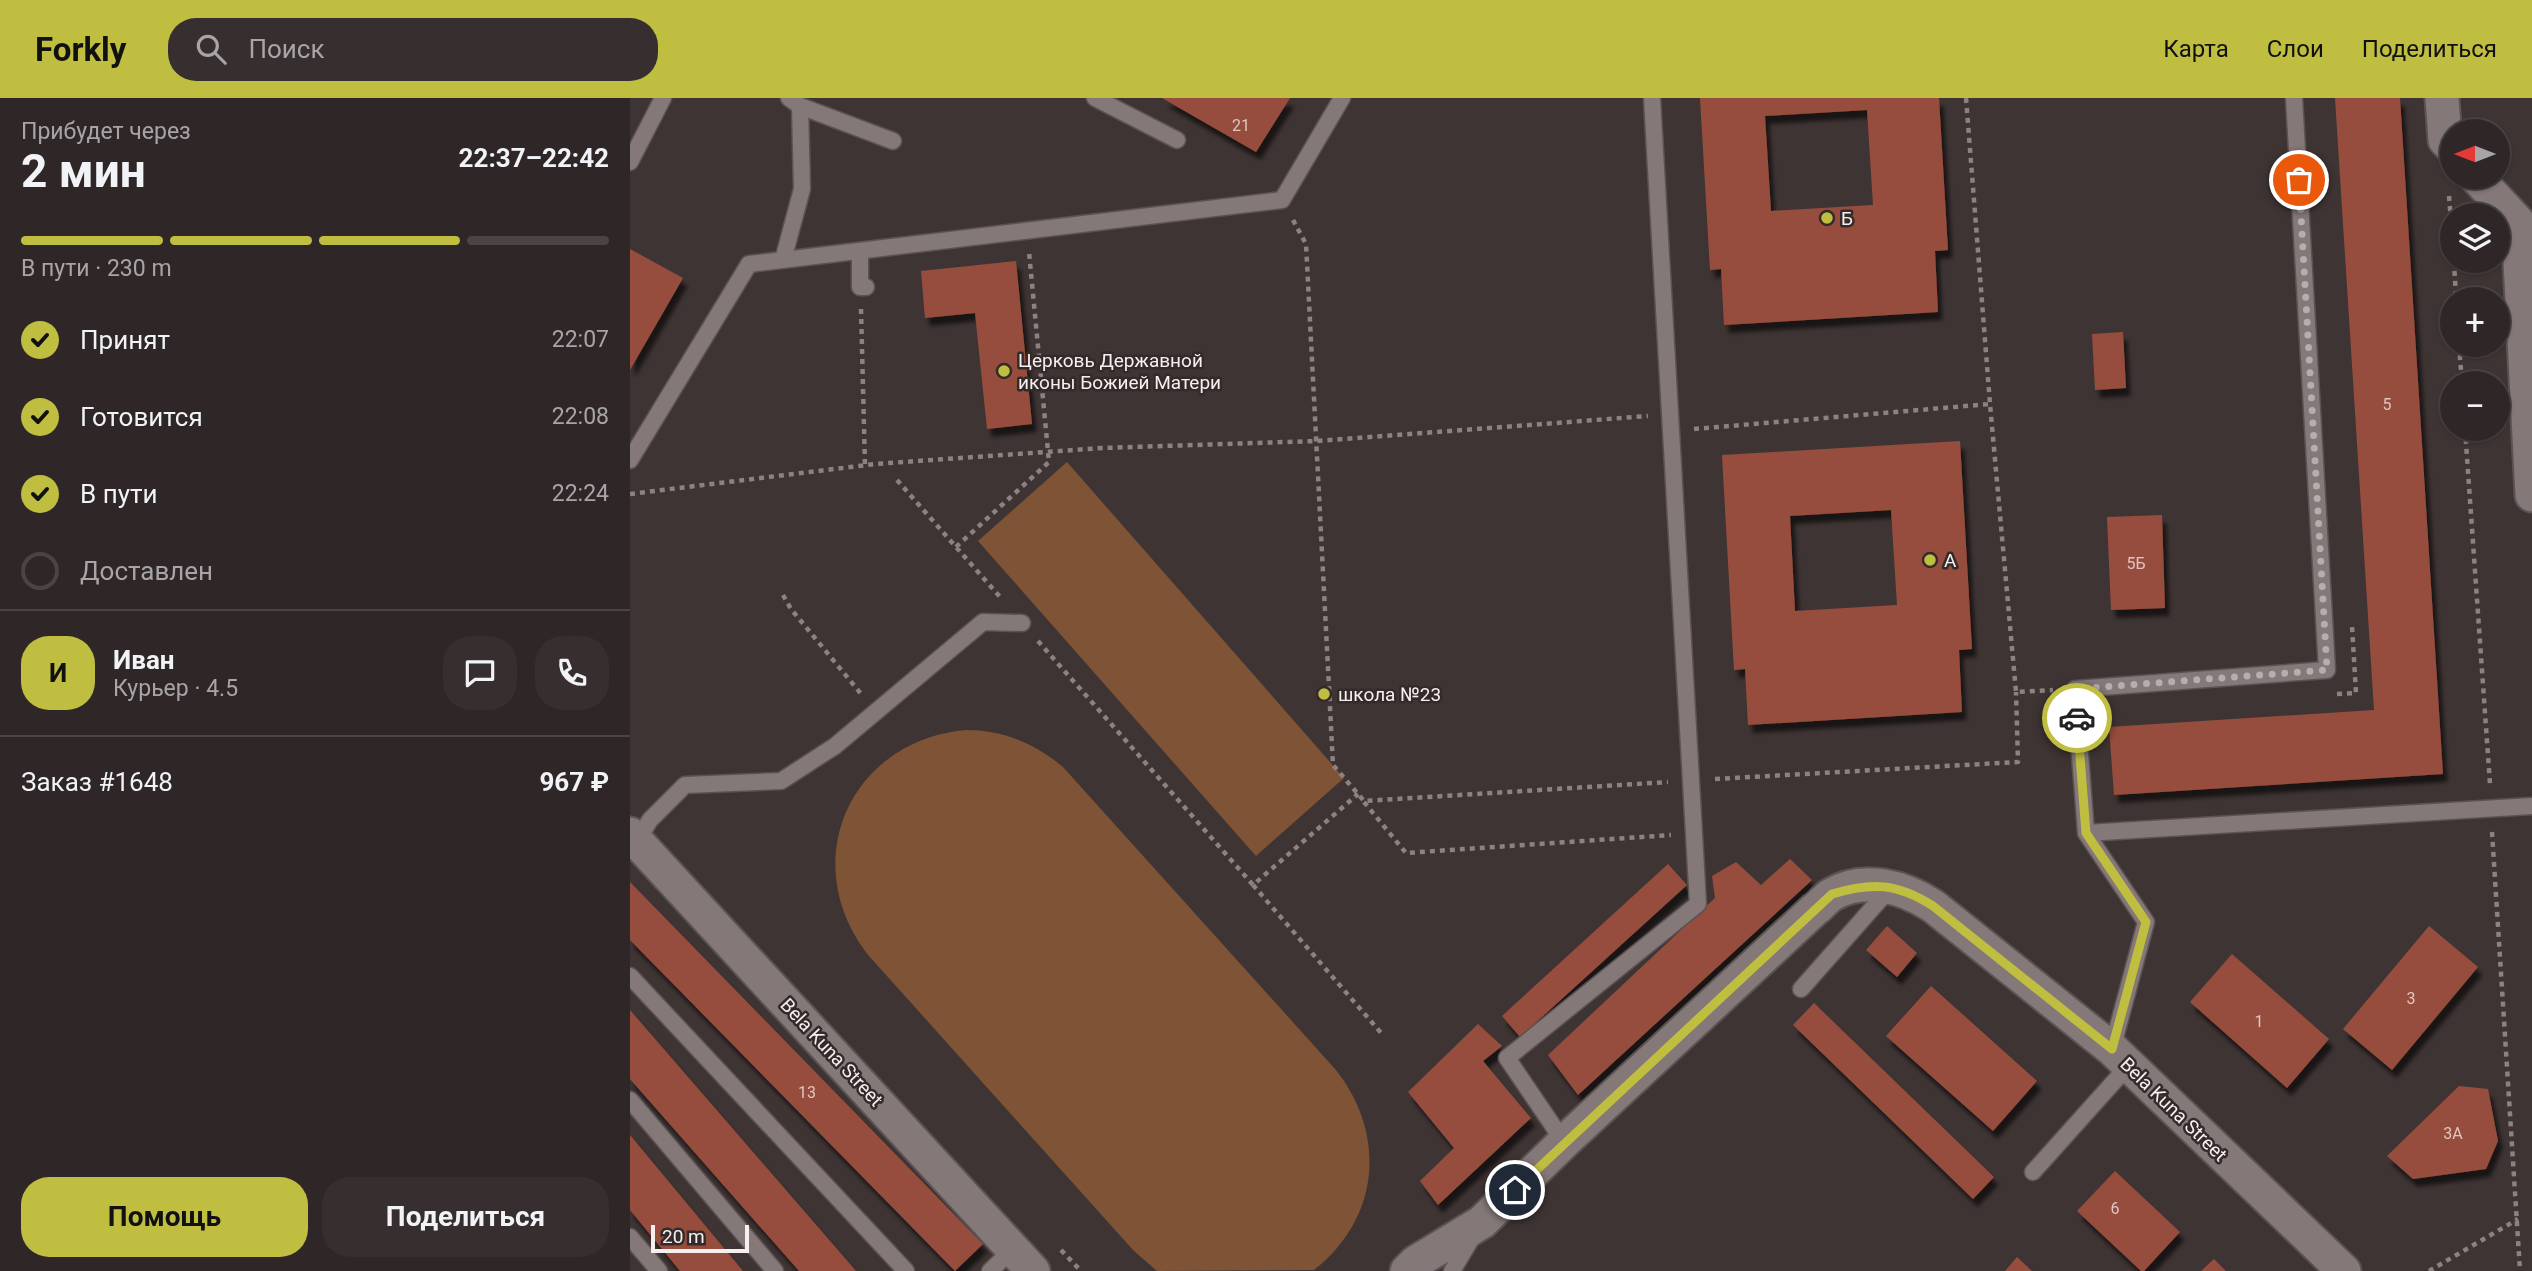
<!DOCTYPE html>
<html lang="ru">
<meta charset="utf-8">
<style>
:root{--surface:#2f2727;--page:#372f2f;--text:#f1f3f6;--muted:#a7a5a7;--line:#4a4444;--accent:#c0be41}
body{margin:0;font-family:Roboto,sans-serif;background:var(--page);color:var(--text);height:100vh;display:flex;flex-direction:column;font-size:26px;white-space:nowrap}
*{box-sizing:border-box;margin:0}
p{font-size:23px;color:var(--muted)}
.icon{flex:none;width:38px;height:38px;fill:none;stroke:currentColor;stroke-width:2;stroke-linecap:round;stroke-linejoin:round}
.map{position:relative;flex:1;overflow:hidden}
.panel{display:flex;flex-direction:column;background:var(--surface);width:630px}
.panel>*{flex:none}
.needle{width:46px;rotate:270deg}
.buttons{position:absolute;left:1810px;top:21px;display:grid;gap:14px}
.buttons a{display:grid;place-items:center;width:70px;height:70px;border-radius:50%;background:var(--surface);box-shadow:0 2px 5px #0004,0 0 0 2px var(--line);font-size:35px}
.scale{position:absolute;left:21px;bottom:18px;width:98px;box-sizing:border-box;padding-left:7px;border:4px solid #f6efef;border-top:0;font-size:19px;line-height:24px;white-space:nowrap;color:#f6efef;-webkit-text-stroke:5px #342a2a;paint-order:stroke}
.pin{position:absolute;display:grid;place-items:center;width:60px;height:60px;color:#fff;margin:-30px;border:4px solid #fff;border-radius:50%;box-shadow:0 2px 7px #0007}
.courier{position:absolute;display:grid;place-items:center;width:70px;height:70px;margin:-35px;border:5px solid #c0be41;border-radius:50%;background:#fff;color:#222;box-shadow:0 2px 9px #0007}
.headline em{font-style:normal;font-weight:700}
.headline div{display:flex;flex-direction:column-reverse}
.headline{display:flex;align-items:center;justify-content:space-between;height:119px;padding:0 21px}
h1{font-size:46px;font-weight:700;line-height:52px}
.bar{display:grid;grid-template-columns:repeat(4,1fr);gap:10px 7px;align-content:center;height:84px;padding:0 21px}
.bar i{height:9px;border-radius:5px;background:var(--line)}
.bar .current{background:var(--accent)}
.bar p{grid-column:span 4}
.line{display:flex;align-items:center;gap:18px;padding:0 21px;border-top:2px solid var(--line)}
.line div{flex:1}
.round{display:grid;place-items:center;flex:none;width:74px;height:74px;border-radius:28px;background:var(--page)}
ol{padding:0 21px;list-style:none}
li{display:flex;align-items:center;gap:21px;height:77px}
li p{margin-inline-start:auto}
li .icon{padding:7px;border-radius:50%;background:var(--accent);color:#111;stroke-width:4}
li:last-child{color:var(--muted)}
li i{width:38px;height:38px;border:4px solid var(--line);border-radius:50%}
.cta{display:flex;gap:14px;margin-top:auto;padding:14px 21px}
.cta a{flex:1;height:80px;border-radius:28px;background:var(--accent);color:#111;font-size:28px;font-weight:700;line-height:80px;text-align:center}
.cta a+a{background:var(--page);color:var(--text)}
header{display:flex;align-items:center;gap:42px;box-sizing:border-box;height:98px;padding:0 35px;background:var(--accent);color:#111}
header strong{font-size:33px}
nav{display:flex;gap:38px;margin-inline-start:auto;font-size:24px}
.search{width:490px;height:63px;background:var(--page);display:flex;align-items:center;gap:18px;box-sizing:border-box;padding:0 24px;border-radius:28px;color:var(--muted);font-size:26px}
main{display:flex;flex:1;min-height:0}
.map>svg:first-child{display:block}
.green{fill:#7e5336}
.building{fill:#974e3d;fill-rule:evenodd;filter:url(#shadow)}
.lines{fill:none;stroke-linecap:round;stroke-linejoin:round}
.lane-casing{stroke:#5b5353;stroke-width:19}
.street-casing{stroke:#5b5353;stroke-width:37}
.path{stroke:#8c8282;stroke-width:4.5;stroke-dasharray:5 5;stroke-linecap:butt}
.lane{stroke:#847878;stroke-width:16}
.street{stroke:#847878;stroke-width:33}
.done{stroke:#b6aeae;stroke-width:7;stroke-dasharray:0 12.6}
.route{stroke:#c0be41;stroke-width:9}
.poi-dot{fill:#c0be41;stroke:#342a2a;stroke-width:2.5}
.labels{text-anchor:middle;stroke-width:5;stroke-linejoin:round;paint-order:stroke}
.number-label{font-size:16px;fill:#dec7c2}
.poi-label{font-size:19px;fill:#f6efef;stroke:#342a2a;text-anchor:start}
.street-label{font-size:19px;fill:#f6efef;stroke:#342a2a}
</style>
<header>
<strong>Forkly</strong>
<div class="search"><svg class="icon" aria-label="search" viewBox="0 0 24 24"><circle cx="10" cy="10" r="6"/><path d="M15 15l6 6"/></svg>Поиск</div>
<nav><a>Карта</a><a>Слои</a><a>Поделиться</a></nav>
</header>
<main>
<section class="panel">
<div class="headline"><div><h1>2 мин</h1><p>Прибудет через</p></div><em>22:37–22:42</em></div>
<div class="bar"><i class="current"></i><i class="current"></i><i class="current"></i><i></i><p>В пути · 230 m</p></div>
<ol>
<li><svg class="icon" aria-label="check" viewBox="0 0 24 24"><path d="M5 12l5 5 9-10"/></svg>Принят<p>22:07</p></li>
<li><svg class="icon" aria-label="check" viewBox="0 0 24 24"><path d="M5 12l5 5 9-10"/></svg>Готовится<p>22:08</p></li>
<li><svg class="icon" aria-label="check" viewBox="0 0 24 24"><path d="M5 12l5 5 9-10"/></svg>В пути<p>22:24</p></li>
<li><i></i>Доставлен</li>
</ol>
<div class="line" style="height:126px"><b class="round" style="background:var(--accent);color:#111">И</b><div><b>Иван</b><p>Курьер · 4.5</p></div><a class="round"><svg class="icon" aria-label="chat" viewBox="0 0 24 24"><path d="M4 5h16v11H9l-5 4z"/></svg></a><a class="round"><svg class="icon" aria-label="phone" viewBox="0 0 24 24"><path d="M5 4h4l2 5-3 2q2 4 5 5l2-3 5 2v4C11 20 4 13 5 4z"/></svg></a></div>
<div class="line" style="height:91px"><div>Заказ #1648</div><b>967 ₽</b></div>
<div class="cta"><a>Помощь</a><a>Поделиться</a></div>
</section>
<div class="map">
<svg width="1902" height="1173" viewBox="0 0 1902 1173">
<defs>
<filter id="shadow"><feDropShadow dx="4.5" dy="8" stdDeviation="2" flood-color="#0009"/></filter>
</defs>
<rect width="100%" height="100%" fill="#3f3434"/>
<path class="green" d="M437,364l277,316 -88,78 -278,-315z
M336,632c37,0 68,13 97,37l273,303c51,65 44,148 -22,200l-157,1 -24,-21 -264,-294c-73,-92 -21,-215 97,-226z"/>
<path class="building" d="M532,0h128l-34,54z
M1070,0h239l9,152 -13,1 3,61 -214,13 -3,-56 -11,1zM1237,12l6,95 -102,6 -6,-95z
M1705,0h65l43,676 -329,21 -5,-68 265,-17z
M0,151l53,29 -53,92z
M386,163l16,163 -45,5 -12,-116 -50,5 -4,-47z
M1493,234l3,56 -31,2 -3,-56z
M1330,343l12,208 -13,1 3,62 -214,13 -3,-56 -11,1 -12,-215zM1261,412l6,95 -102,6 -5,-95z
M1532,417l3,93 -54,2 -4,-93z
M1160,761l22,21 -234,215 -30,-40 167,-157 -3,-22 24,-14 25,23z
M1038,766l19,21 -167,152 -18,-21z
M0,784l353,362 -28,27 -325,-331z
M1257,828l30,27 -20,24 -31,-27z
M1799,828l49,41 -86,103 -49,-41z
M1602,856l97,85 -42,49 -97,-86z
M1301,888l106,95 -44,50 -107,-95z
M1184,905l180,174 -21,22 -180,-174z
M0,912l226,261h-57l-169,-192z
M848,926l24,22 -19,15 48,57 -93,87 -18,-24 34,-33 -46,-56z
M1829,988l29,3 10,52 -12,28 -73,10 -26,-23z
M0,1037l113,136h-63l-50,-61z
M1485,1073l65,61 -36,39h-3l-64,-60z
M1387,1159l15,14h-27z
M1584,1161l12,12h-25z"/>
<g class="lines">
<defs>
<path id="lane" d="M465,0l82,42
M170,8l93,35
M0,64l33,-64
M230,153v36h6
M153,162l19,-71 -2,-83 -11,-8
M0,362l119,-196 533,-64 60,-102
M1456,735l446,-27
M7,743l13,-21 35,-35 96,-4 54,-35 148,-124 39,1
M0,878l276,295
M1171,891l91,-103
M1482,951l34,-127 -60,-89 -11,-144 252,-19 -33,-572
M0,1002l145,171
M934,1044l-57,-84 191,-154 -46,-806
M1403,1074l96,-107
M0,1139l29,34
M360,1173l23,-22
M822,1173l21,-35"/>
<path id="street" d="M1812,0l3,42 7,7
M1846,79l42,45 14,273
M0,736l403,437
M777,1173l9,-9 66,-40 82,-80 250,-232c6,-4 11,-11 17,-15 32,-20 73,-8 102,11l179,143 232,222"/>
</defs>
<use href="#lane" class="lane-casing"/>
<use href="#street" class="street-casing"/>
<path class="path" d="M1336,0l24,306
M1819,98l3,38
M663,122l13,24 27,521 31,36 304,-19
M1824,163l2,38
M231,211l4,157
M1829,247l3,38
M1064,331l296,-25 26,288 37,-2
M1835,331l25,355
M267,382l103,117
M0,396l245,-30 227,-16 215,-7 331,-25
M326,449l93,-85 -20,-210
M153,497l8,14 71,86
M408,543l215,244 105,-91
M1707,596l19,-1 -4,-67
M1085,681l303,-17 -2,-70
M734,704l42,51 265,-18
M1862,734l28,439
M623,787l129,149
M431,1152l20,21
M1799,1173l89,-52"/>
<use href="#lane" class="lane"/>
<use href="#street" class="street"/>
</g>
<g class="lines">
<path class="done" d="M1447,620l-2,-29 252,-19 -28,-490"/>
<path class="route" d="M885,1092l317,-296c40,-12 65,-11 101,12l179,143 34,-127 -60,-89 -9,-115"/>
</g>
<g class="poi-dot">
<circle cx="1197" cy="120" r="7"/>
<circle cx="374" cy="273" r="7"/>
<circle cx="1300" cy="462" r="7"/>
<circle cx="694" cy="596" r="7"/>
</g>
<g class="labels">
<g class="number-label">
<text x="611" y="33">21</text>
<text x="1757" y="312">5</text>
<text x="1506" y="471">5Б</text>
<text x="1781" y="906">3</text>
<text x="1629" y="929">1</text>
<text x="177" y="1000">13</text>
<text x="1823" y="1041">3А</text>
<text x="1485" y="1116">6</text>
</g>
<g class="poi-label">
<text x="1211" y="127">Б</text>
<text x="388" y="269">Церковь Державной<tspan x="388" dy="22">иконы Божией Матери</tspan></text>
<text x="1314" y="469">А</text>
<text x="708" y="603">школа №23</text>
</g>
<g class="street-label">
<text transform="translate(202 954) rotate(47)" y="7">Bela Kuna Street</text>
<text transform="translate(1544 1011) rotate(44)" y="7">Bela Kuna Street</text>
</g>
</g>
</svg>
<div class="buttons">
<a><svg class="needle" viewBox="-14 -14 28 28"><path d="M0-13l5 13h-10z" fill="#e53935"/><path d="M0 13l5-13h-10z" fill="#a7a5a7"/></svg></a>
<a><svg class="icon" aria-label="layers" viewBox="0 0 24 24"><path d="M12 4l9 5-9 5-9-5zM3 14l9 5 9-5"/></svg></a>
<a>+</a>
<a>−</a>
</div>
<div class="scale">20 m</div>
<div class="pin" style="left:1669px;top:82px;background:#ea580c"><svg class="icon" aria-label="bag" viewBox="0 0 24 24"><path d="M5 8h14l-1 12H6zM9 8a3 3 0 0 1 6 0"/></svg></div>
<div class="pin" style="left:885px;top:1092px;background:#1f2937"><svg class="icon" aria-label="home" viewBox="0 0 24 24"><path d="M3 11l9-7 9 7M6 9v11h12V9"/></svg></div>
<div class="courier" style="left:1447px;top:620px"><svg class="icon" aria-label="car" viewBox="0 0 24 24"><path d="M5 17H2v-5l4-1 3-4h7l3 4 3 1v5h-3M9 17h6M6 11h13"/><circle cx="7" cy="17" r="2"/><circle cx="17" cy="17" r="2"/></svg></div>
</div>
</main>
